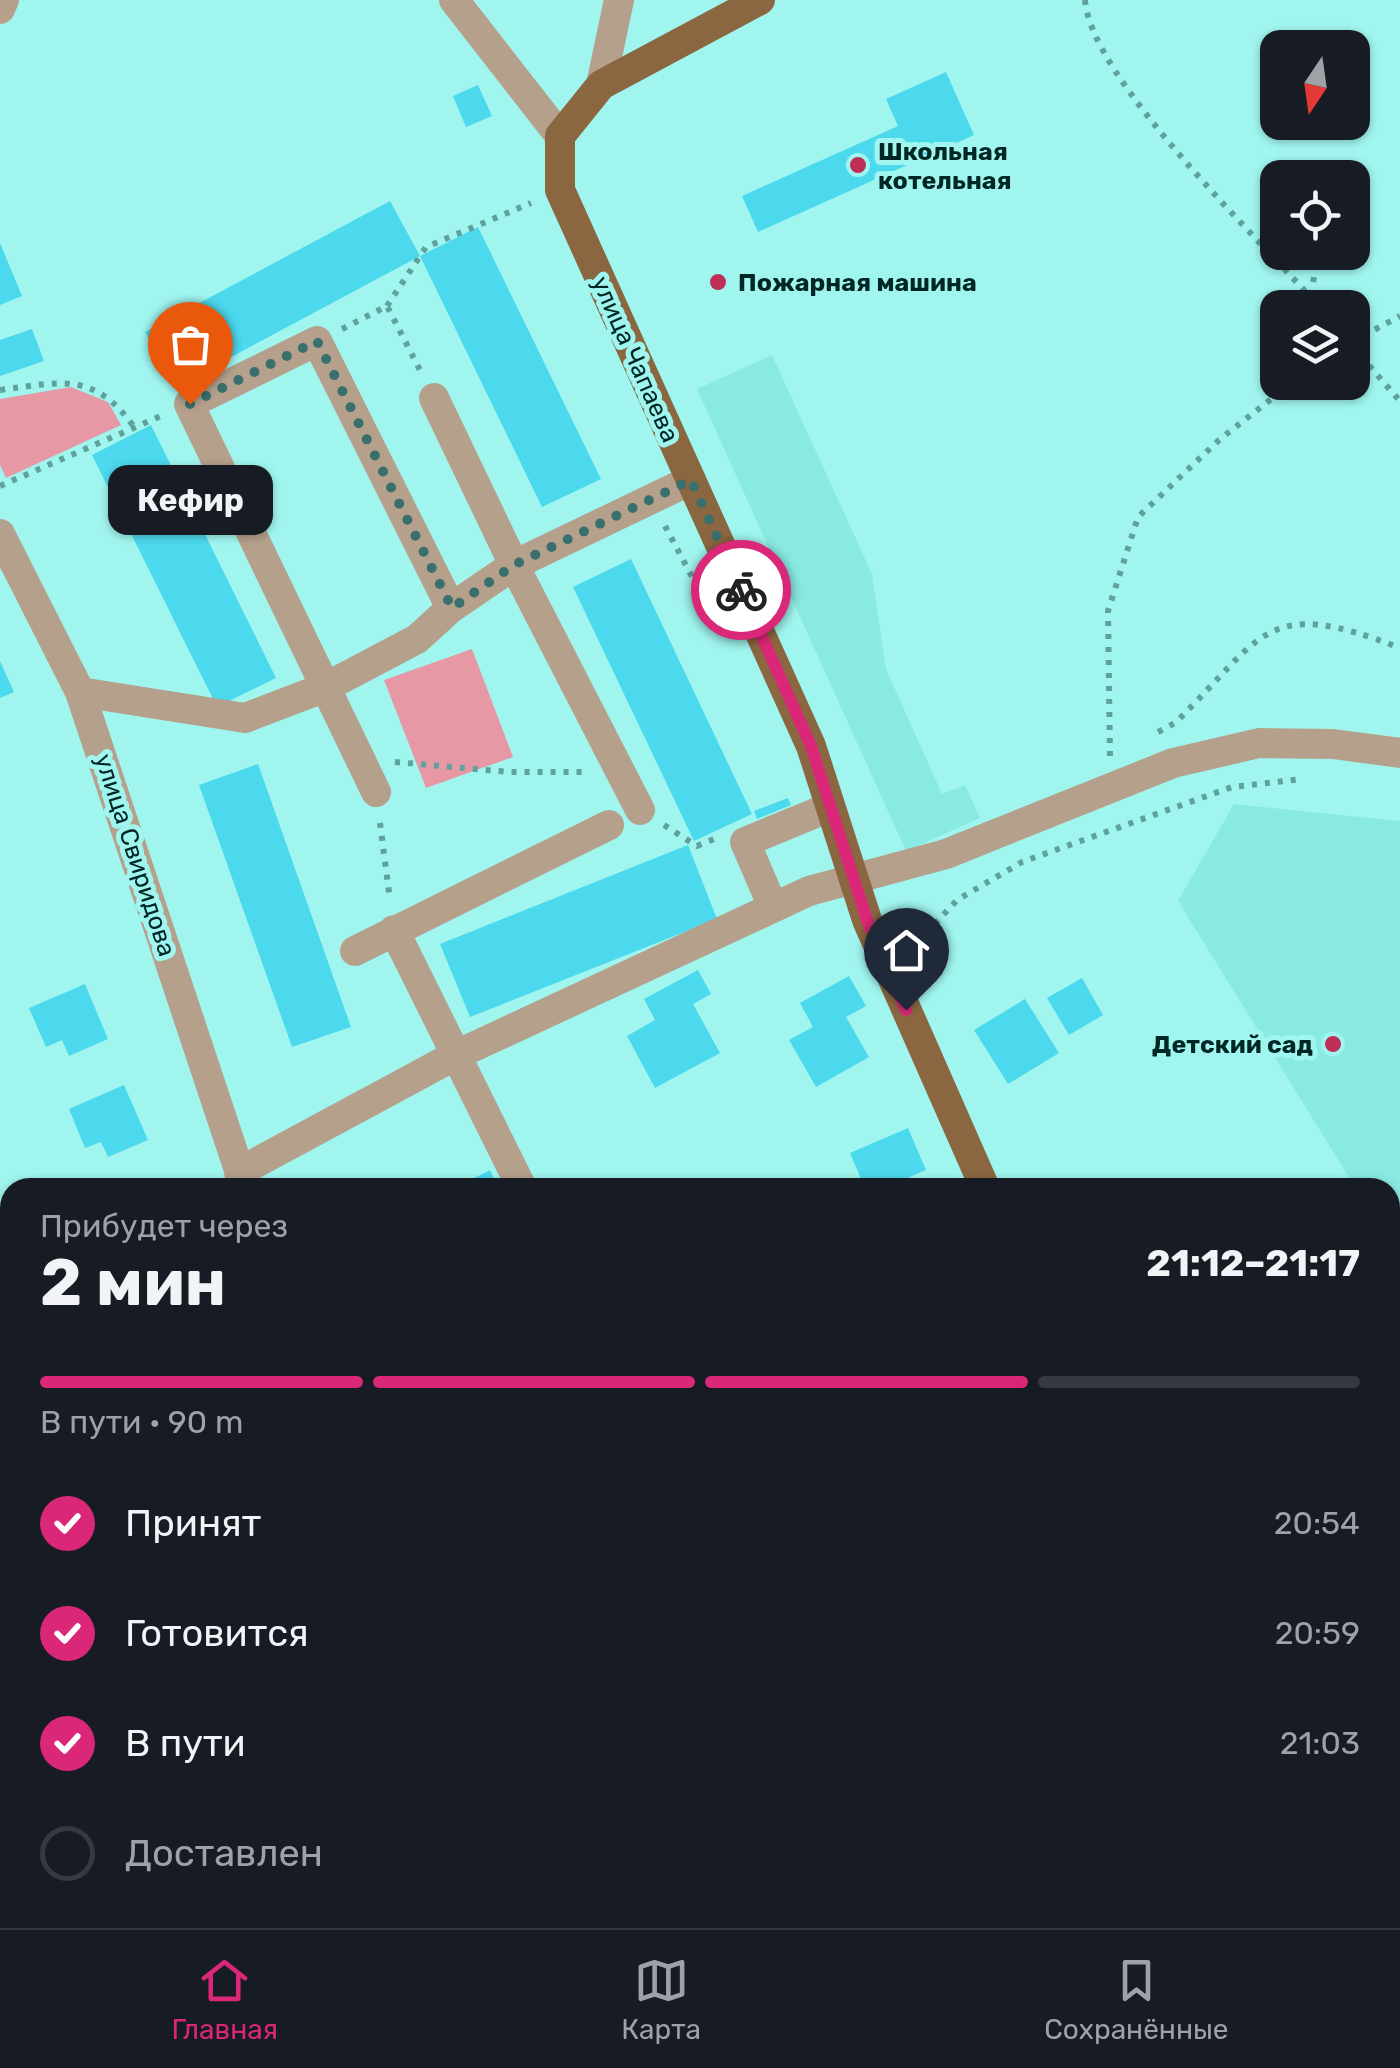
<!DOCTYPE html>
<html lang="ru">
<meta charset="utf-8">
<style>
:root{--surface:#171b24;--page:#242831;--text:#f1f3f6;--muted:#9ea1a6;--line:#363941;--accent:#db2777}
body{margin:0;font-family:Rubik,sans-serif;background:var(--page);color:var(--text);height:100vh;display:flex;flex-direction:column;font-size:38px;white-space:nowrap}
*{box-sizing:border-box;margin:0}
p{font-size:32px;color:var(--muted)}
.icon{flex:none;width:55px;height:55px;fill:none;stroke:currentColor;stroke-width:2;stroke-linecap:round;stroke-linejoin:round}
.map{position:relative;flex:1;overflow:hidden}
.panel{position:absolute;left:0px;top:1178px;width:1400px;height:752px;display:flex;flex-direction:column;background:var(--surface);border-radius:30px 30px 0 0;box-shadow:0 2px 8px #0004}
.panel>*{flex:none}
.needle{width:65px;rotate:193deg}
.controls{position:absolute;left:1260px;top:30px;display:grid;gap:20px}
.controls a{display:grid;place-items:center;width:110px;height:110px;border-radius:20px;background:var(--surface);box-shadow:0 2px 8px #0004;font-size:50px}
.pin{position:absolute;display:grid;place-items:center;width:85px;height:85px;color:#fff;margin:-102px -42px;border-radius:50% 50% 50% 0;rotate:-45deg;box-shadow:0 0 10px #0007}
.pin .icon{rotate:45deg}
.courier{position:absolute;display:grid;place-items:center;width:100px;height:100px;margin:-50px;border:8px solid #db2777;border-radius:50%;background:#fff;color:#222;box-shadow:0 2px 12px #0007}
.bubble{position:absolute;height:70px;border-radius:20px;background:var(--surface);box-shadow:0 2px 8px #0004;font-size:32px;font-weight:700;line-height:70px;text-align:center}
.headline em{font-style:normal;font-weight:700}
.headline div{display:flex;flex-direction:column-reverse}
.headline{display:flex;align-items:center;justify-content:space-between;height:170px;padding:0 40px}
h1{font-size:65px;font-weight:700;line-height:75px}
.bar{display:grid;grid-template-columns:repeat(4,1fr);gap:15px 10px;align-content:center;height:120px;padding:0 40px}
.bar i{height:12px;border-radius:8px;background:var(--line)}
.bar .current{background:var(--accent)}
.bar p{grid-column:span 4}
ol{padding:0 40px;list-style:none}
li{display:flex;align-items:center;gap:30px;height:110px}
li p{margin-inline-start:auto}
li .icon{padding:10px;border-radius:50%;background:var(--accent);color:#fff;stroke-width:4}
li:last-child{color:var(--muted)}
li i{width:55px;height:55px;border:5px solid var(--line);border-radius:50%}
.tab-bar{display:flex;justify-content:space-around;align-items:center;height:140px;border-top:2px solid var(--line);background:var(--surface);font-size:28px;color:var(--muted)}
.tab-bar a{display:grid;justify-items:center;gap:5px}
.tab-bar .current{color:var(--accent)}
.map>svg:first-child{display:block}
.built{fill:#89eae3}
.green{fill:#e699a5}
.building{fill:#4cd8ed}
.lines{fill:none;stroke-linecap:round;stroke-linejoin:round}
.path{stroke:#5fa19c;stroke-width:6;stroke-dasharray:5 8;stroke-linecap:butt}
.minor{stroke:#b4a08b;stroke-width:30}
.major{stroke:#8a6740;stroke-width:30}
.done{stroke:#396f6c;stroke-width:10;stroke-dasharray:0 18}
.route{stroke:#db2777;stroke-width:12}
.poi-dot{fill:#be2f58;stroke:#a0f6ef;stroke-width:4}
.labels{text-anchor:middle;stroke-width:10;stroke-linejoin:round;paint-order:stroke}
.poi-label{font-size:25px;font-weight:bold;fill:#012725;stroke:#a0f6ef;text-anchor:start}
.street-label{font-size:25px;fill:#012725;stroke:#a0f6ef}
</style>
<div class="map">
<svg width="1400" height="1928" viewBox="0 0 1400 1928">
<rect width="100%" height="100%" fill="#a0f6ef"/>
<path class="built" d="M772,355l100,219 14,95 56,125 23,-9 15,33 -74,33 -209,-462z
M1234,804l166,17v440l-10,-17v-56l-35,-1 -177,-286z"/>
<path class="green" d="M71,387l37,15 13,23 -115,53 -6,-13v-66z
M472,649l41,108 -87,31 -42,-108z"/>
<path class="building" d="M946,72l28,63 -216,97 -16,-36 156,-70 -12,-27z
M478,85l14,31 -26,11 -13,-31z
M390,201l30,55 -245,131 -30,-55z
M478,227l123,252 -59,28 -122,-251z
M0,243l22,53 -22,9z
M32,329l12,32 -44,15v-36z
M151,425l125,253 -59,29 -125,-252z
M631,559l121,255 -58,27 -121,-254z
M0,661l14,31 -14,6z
M258,764l93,263 -59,20 -93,-262z
M788,798l3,7 -34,14 -3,-8z
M688,845l29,74 -247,98 -30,-73z
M698,970l13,24 -18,10 27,49 -65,35 -28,-52 28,-16 -11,-21z
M849,976l17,30 -20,11 23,40 -53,30 -27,-47 24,-13 -13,-24z
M1082,978l21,37 -34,20 -22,-37z
M85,984l23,55 -39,17 -7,-16 -16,7 -17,-39z
M1025,999l34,54 -51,31 -34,-54z
M124,1085l24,55 -40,17 -7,-15 -16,6 -16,-39z
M908,1128l18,42 -42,18h-19l-15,-35z
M490,1170l8,18h-43z
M1400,1609v50l-10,4v-51z
M1400,1710v113l-10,-26v-84z
M3,1833l7,15v74l-10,4z
M575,1920h47l3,8h-46z"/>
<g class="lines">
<path class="path" d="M1085,0c6,80 179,243 235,308
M1352,181l10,-19
M387,306l39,-59 105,-44
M1310,308l7,-56
M342,329l45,-23 35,68
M1352,342l48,-26
M1352,346l48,55
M0,390c62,-8 94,-19 134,37
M0,486l161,-70
M665,526l48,90
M1158,732l17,-9c90,-88 89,-128 225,-75
M1110,756l-2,-145 30,-94 81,-77 74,-58
M395,762l114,10h78
M380,823l10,77
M664,825l33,21 17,-7
M920,960l14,-35 23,-25 65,-38 210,-75 71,-8"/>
<path class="minor" d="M454,0l106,136
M0,9l4,-9
M601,85l18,-85
M0,534l80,158 165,496
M80,692l165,26 81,-31 91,-48 34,-31
M376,792l-187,-388 128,-63 134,267 63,-43 -80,-167
M640,810l-126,-245 177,-85
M773,907l-28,-65 85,-35
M394,930l128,258
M355,951l254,-126
M239,1172l217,-117 353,-164 137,-37 227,-91 86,-20 74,1 67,9
M527,1920l4,8
M112,1928l17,-8"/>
<path class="major" d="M760,0l-159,85 -41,51v54l251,556 56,174 118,268
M1315,1920l3,8"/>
</g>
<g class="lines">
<path class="done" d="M190,404l127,-63 135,267 62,-43 177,-85 50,110"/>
<path class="route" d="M741,590l70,156 56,174 39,90"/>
</g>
<g class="poi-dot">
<circle cx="858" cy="165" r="10"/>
<circle cx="718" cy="282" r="10"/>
<circle cx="1333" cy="1044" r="10"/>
</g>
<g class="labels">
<g class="poi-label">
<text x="878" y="160">Школьная<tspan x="878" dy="29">котельная</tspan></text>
<text x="738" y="291">Пожарная машина</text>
<text x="1313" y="1053" text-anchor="end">Детский сад</text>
</g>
<g class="street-label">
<text transform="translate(636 359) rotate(66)" y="9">улица Чапаева</text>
<text transform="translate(136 855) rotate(72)" y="9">улица Свиридова</text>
</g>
</g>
</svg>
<div class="controls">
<a><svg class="needle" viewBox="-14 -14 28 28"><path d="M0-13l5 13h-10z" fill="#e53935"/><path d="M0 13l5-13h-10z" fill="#9ea1a6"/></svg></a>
<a><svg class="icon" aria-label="locate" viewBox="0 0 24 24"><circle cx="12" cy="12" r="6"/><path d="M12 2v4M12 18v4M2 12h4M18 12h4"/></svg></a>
<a><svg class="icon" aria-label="layers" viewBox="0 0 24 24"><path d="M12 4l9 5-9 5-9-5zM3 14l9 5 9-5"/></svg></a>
</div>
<div class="pin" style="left:190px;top:404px;background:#ea580c"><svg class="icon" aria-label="bag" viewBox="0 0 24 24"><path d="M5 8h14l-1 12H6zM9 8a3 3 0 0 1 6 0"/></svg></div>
<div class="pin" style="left:906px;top:1010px;background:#1f2937"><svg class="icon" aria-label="home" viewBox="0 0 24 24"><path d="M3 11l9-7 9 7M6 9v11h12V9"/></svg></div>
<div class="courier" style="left:741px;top:590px"><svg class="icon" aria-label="bike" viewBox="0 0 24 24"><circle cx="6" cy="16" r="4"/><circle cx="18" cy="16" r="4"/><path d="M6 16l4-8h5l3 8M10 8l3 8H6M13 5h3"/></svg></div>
<div class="bubble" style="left:108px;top:465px;width:165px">Кефир</div>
<section class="panel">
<div class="headline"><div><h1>2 мин</h1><p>Прибудет через</p></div><em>21:12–21:17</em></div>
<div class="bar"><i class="current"></i><i class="current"></i><i class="current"></i><i></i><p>В пути · 90 m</p></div>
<ol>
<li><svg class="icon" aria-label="check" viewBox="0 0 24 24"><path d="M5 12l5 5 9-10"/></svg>Принят<p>20:54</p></li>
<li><svg class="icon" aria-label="check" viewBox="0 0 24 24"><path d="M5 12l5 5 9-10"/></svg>Готовится<p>20:59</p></li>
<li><svg class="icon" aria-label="check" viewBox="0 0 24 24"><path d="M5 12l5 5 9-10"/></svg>В пути<p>21:03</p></li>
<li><i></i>Доставлен</li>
</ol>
</section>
</div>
<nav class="tab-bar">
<a class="current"><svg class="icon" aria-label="home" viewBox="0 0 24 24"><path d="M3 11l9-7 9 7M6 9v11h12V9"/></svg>Главная</a>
<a><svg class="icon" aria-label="map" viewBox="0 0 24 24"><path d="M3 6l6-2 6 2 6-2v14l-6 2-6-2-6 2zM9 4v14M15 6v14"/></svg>Карта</a>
<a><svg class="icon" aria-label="saved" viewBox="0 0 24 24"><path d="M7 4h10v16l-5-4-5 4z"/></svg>Сохранённые</a>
</nav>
